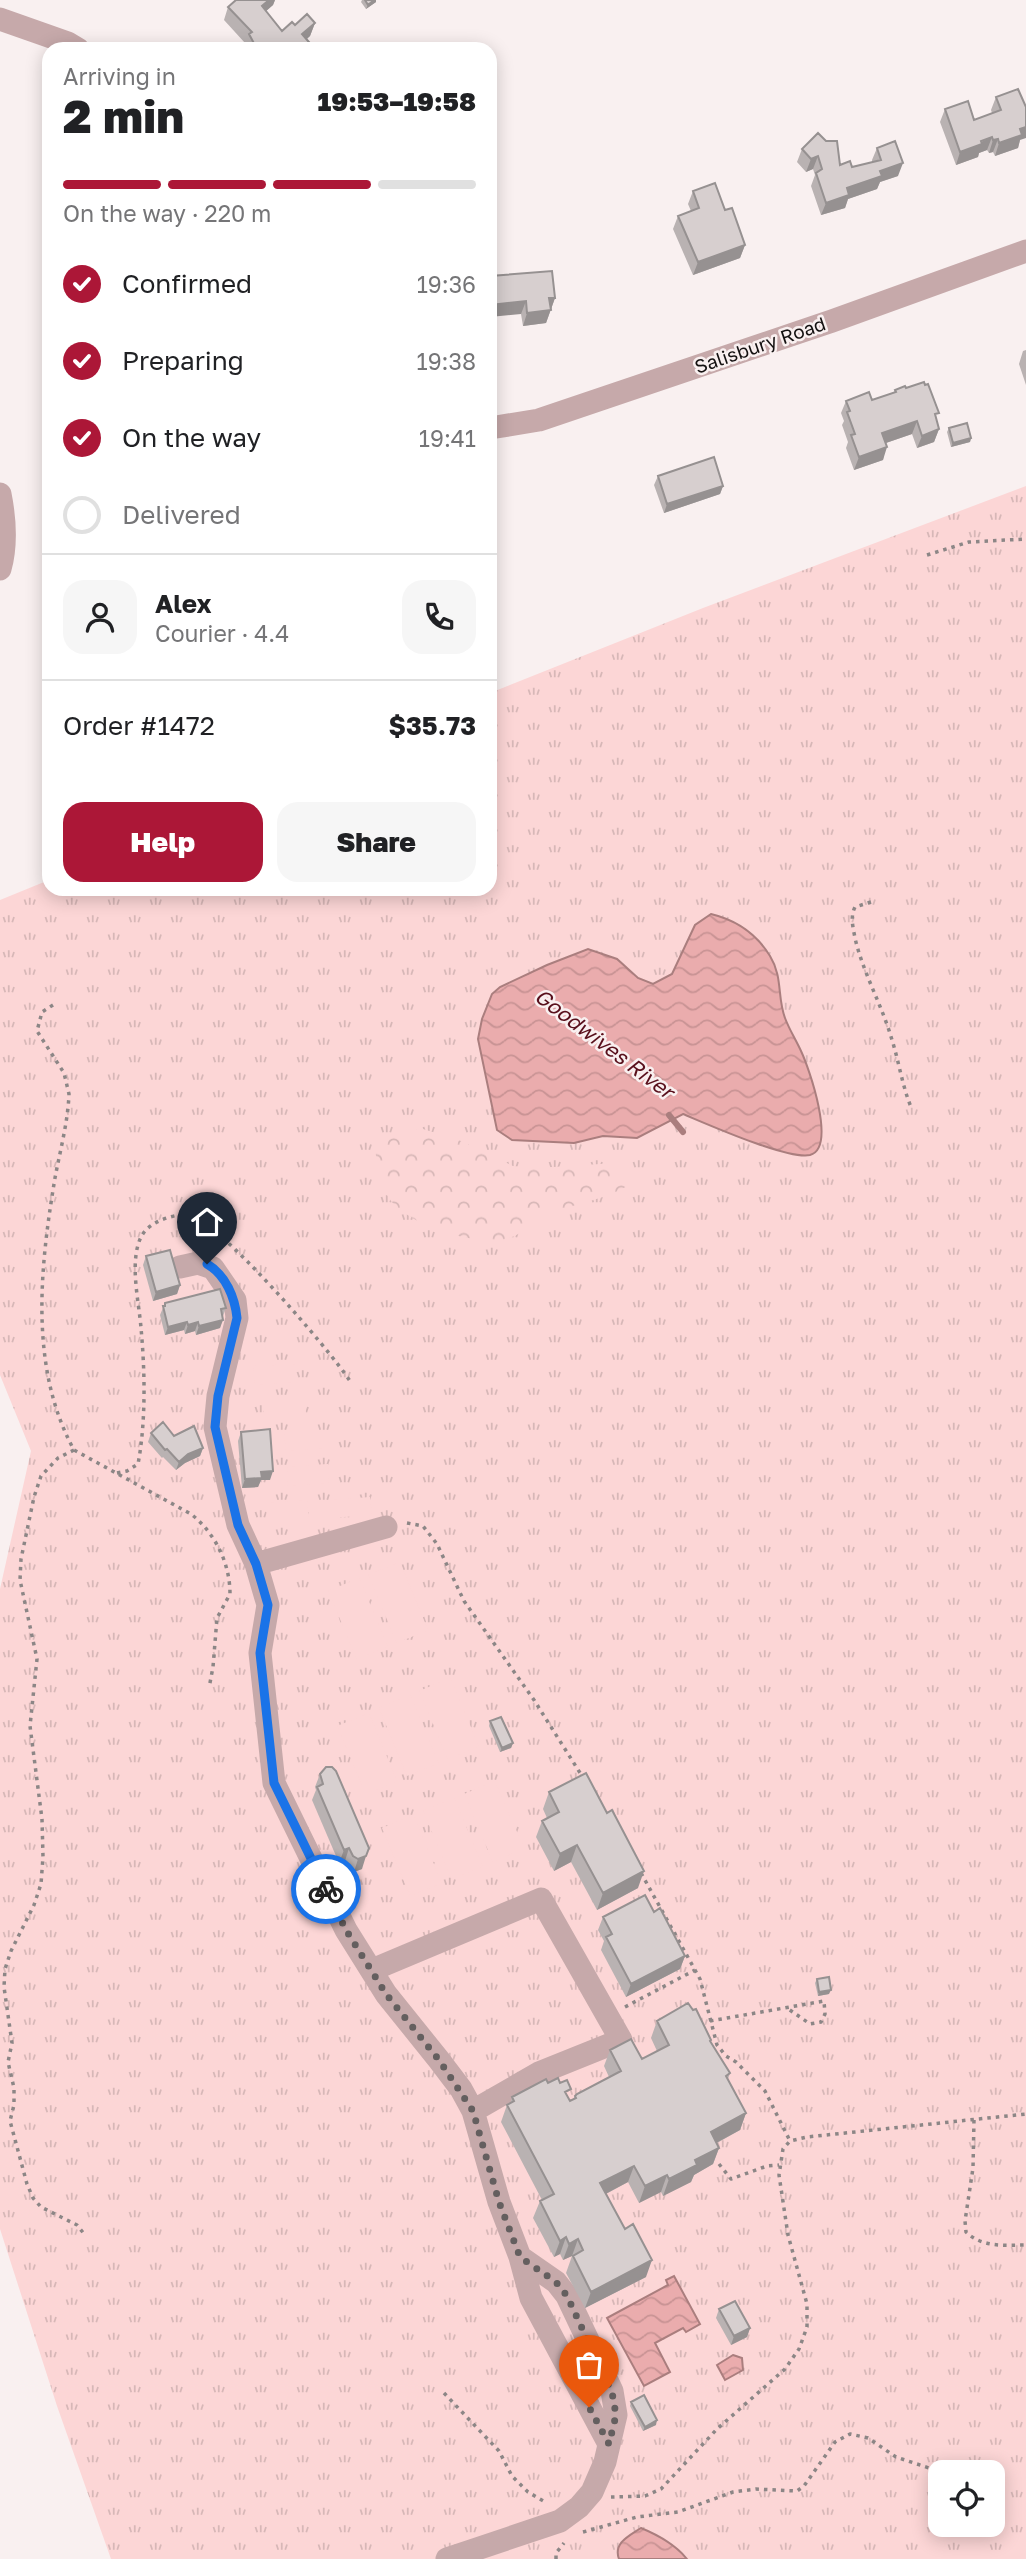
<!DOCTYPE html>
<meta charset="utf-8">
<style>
:root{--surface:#fff;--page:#f6f6f6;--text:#202124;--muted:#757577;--line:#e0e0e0;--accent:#ac1737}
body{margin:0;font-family:"Golos Text",sans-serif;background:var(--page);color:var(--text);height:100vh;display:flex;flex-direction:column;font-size:26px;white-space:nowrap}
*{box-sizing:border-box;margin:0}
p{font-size:23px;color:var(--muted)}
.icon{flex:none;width:38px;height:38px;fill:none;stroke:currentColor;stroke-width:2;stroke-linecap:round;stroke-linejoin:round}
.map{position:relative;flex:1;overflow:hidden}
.panel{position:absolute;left:42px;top:42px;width:455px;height:854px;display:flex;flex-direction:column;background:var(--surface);border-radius:21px;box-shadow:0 4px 18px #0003}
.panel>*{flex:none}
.buttons{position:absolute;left:928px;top:2460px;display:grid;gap:14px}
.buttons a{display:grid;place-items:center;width:77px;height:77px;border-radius:14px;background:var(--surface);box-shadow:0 4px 18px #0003;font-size:35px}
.pin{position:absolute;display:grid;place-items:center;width:60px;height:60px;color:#fff;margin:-72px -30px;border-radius:50% 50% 50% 0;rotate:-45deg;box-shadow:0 0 7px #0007}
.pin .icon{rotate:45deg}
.courier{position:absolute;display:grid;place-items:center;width:70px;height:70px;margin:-35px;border:5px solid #1a73e8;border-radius:50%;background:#fff;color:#222;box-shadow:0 2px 9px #0007}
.overview em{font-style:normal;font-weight:800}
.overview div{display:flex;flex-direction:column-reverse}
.overview{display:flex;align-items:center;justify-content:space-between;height:119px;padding:0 21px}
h1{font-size:46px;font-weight:800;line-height:52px}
.bar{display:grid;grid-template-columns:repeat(4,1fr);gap:10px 7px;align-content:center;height:84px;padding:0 21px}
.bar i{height:9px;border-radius:5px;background:var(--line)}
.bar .active{background:var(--accent)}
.bar p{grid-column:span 4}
.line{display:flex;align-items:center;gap:18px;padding:0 21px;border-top:2px solid var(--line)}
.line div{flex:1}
.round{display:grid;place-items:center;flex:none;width:74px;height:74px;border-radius:21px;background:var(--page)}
ol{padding:0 21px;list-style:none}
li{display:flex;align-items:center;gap:21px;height:77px}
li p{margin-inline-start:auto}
li .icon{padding:7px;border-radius:50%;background:var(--accent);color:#fff;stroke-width:4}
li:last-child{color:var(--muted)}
li i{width:38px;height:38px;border:4px solid var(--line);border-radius:50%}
.action{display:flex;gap:14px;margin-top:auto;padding:14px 21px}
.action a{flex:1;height:80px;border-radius:21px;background:var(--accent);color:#fff;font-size:28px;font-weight:800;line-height:80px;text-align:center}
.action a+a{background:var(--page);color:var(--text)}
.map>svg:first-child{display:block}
.grass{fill:url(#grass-tufts);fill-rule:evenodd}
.forest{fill:url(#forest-crowns)}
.green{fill:#fcd6d6}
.water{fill:url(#water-waves);stroke:#aa7e7e;stroke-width:2}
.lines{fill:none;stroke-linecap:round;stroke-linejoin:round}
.stream{stroke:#aa7e7e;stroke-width:6}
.path{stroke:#8c8686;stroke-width:3.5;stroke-dasharray:3.5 5;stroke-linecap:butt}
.minor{stroke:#c6a9aa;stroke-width:23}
.wall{fill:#b9b2b2}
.shaded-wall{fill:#969191}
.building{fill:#d7cfcf;stroke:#969191;stroke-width:2}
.done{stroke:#645f5f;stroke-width:7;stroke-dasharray:0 12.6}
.route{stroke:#1a73e8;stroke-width:9}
.labels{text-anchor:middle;stroke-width:5;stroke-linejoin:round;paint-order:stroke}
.street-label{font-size:19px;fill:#141111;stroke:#f9f0f0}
.water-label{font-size:21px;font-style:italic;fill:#59101c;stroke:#f9f0f0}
</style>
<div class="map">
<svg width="1026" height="2559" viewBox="0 0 1026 2559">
<defs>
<pattern id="grass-tufts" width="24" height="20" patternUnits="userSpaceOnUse" patternTransform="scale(1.75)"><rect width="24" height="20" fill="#fcd6d6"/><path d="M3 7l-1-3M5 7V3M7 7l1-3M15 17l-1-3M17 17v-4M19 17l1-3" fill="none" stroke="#d7b7b7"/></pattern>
<pattern id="forest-crowns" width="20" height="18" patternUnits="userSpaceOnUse" patternTransform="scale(1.75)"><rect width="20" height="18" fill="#fcd6d6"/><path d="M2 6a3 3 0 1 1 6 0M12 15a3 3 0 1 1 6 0" fill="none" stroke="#d7b7b7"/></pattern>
<pattern id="water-waves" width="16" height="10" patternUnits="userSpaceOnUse" patternTransform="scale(1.75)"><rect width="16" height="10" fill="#eaacad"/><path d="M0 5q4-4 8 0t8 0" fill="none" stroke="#c89394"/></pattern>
</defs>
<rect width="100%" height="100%" fill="#f9f0f0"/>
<path class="grass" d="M1026,486v2073h-915l-54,-153 -57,-177v-640l31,-138 -31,-76v-475l49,-20v9h441v-196l213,-85zM940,2473h52v52h-52z"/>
<path class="forest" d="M423,1129l38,12 52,25 25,2 78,-5 14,6 -1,16c-24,15 -50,17 -76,28 -16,6 -30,22 -47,26 -32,7 -94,-13 -115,-38 -10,-13 -13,-35 -16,-51 12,-16 29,-19 48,-21z"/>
<path class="green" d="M295,1364l1,18 -41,3 -2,-19z
M305,1397l1,18 -42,3 -1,-18z
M326,1430l1,18 -41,3 -2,-18z
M328,1464l1,19 -41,3 -1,-19z
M370,1497l2,18 -42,3 -1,-18z
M307,1500l2,18 -42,3 -1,-18z
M400,1562l28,68 -31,13 -29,-68z
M359,1578l29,68 -31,13 -29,-68z
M450,1678l29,68 -31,13 -29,-68z
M410,1695l29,68 -32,13 -28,-68z
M369,1713l28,68 -31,13 -29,-68z
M495,1781l29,67 -31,14 -29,-68z
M454,1798l29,68 -31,13 -29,-68z
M413,1815l29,68 -32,13 -28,-68z"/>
<path class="water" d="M711,914c25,6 45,19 59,42 13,21 7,41 15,62 4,11 11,22 16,33 8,17 36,97 9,104 -22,5 -103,-31 -127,-41l-46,24 -34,-2 -29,7 -62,-3 -15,-10 -19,-91 4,-20 10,-25 8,-7 47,-22 41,-16 29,10 21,19 15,6 19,-10 23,-49z
M674,2276l26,48 -14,8 -3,-4 -28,15 15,29 -26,14 -37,-68 61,-33 -2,-5z
M733,2355l9,3 1,12 -18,10 -8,-15z
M641,2528c17,7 34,16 46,31h-68c-6,-16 10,-23 22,-31z"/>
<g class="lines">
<path class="stream" d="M669,1115l14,17"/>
<path class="path" d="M927,555l42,-13 57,-3
M871,902l-16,5c-5,10 -2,20 0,31 8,35 27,67 37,102 7,22 10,45 19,67
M53,1005l-11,7 -5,19 27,42 5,21c-1,28 -9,57 -14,84 -15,89 -26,190 19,272l117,64c24,19 39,49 39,80l-13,24 -4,49 -4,21
M74,1450l-16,8 -17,18 -7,21 -13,62 -1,21 17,79 -7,67 12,93 1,38 -2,27 -7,21 -23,46 -6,18 -1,18 8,56 -4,19 6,26v17l-4,16 17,63 6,14 8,9 36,18 8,10
M117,1473l10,-2 11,-7c8,-42 7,-93 3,-136 -2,-26 -12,-66 0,-91 8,-16 31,-22 47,-23 32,8 141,135 162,167
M407,1523l16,3 14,18 27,57 70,99 48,76
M641,1873l59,106 17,66 9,11 10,6 29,29 25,50
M625,2007l70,-37
M710,2021l114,-20 1,13 -4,8 -11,2 -23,-16
M974,2120l-1,48 -8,53 1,11c17,16 38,13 60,13
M719,2164l12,15 36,-13 12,-1
M444,2393l55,58 13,25 16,16 19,11
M611,2497l34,-1 16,-7 56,-60 68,-60 14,-20 8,-22v-23l-19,-69 -9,-60 4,-26 7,-8 17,-4 219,-23
M583,2532l54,-15 41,-5 55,-20 23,-3 41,2 7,-5 31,-44 15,-8 18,4 28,19 48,16
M556,2559v-6l8,-10"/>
<path class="minor" d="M0,19l68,24 10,6
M490,428l49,-8 293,-99 194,-70
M0,494c5,25 7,50 0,75
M180,1267l18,-4 15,5 22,32 2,18 -19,78 -3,31 23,98 18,39 12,41 -8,48 14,130 72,147 40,64 53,66 22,29 12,22 26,91 21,55 11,41 78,146
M256,1564l130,-37
M372,1970l169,-71 80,141 -82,33 -66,38
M447,2559l113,-38 19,-14 13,-15 13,-30 11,-47 -4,-24 -45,-95 -11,-14 -36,-25"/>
</g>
<path class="wall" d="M236,0h39l-2,5 -7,6 16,20 13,-6 20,-2 -5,13 -3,3 8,10h-70l-1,-2 1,-4 -21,-23 4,-13z
M362,0h14v2l-10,7 -5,-7z
M996,97l24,43 -2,8 -23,8 -2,-4 -4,1 -2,-3 -8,3 -1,4 -22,8 -16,-43 5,-13 29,11 18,-7 -1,-3z
M877,148l21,28 -18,6 -3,7 -29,10 -3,9 -24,7 -10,-29 4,-11 -2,-6 -7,3 -9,-10 5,-13 38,16 12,2 20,-5v-2z
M693,191l52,54 -5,13 -47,17 -20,-46 5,-13 13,-5 -3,-7z
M490,276l65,22 -9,25 -23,3 -2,-12z
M1026,350v35l-7,-21 4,-13z
M906,388l30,31 3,10 -5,13 -17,6 -5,-14 -26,9 -3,17 -29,10 -8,-22 2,-6 -6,-17 2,-4 -3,-8 5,-12 26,-1 22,-7 1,-3z
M949,428l22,10 -1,4 -19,5 -4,-15z
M658,476l65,10 -3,8 -56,19 -10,-28z
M146,1256l34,29 -3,9 -24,7 -10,-36z
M165,1303l61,5 -3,8 -3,12 -24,7 -1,-4 -10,3 -1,-4 -19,5 -5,-20z
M241,1432l29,48h-9l-3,7 -16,1 -4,-47z
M151,1433l23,3 29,12 -3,8 -15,7 -9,7 -13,-13 -1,1 -14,-16z
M490,1721l23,22 -2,5 -11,4 -11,-26z
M332,1767l30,102 -8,3 -5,-3 -4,-8 -6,2 -27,-63 4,-10 -1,-3 5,-13z
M549,1792l58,21 31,75 -41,22 -26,-48 -17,9 -18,-34 6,-16 5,-3 -4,-9z
M654,1912l31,44 -5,13 -54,28 -25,-47 3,-9 -6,-11 5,-13z
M817,1979l12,15 -11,2 -3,-13z
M657,2021l53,22 20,30 -2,6 18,34 -6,17 -23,13 2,5 -6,16 -19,11 -3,7 -28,14 -2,-4 -22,11 -11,-21 -22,12 40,83 -61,31 -19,-35 6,-17 -9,4 -3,-6 -6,3 -21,-39 7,-17 2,-1 -41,-78 6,-17 3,-1 2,-7 36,-14 22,18 3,-1 2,-4 34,-19 -5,-11 6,-16 32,9 15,-8 -6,-13z
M719,2309l31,19 -3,9 -16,8 -15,-27z
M631,2402l25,23 -13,6 -13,-25z"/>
<path class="shaded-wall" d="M269,0h6l-2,5 -16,14 5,-13z
M374,0h2v2l-10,7 2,-4z
M315,23l-5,13 -12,10 4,-12z
M1026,127v11l-6,2 -2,8 -23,8 4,-13 21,-14z
M992,137l-5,13 -8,3 -1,4 -22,8 4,-13z
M998,139l-5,13 -4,1 4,-13z
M818,156l-5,13 -7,3 5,-13z
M903,163l-5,13 -18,6 -3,7 -29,10 -3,9 -24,7 5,-12 21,-15 33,-17z
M745,245l-5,13 -47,17 5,-13z
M549,298h6l-9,25 -23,3 4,-13z
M526,301l-5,13 -31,3v-12z
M917,421l-5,13 -35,12 5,-13z
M939,429l-5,13 -17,6 5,-12z
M971,438l-1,4 -19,5 2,-4z
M887,447l-4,13 -29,10 5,-13z
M723,486l-3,8 -56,19 3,-9z
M180,1285l-3,9 -24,7 3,-9z
M223,1320l-3,8 -24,7 3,-9z
M187,1322l-3,8 -19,5 3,-8z
M198,1322l-3,9 -10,3 3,-9z
M203,1448l-3,8 -15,7 -9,7 3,-8 9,-8z
M273,1471l-3,9h-9l-3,7 -16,1 3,-9 16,-7z
M513,1743l-2,5 -11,4 2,-4z
M577,1845l-6,17 -17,9 6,-17z
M349,1848l-4,13 -6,2 5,-13z
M366,1856l-4,13 -8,3 4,-13z
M644,1871l-6,17 -41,22 6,-17z
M685,1956l-5,13 -54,28 5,-13z
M831,1990l-2,4 -11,2 1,-4z
M746,2113l-6,17 -35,19 6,-17z
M719,2148l-6,16 -19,11 -3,7 -28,14 6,-17 26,-19z
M634,2166l-6,16 -34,18 6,-17z
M667,2175l-6,17 -22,11 6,-17z
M566,2237l-6,17 -6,3 6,-16z
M578,2239l-6,17 -9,4 6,-16z
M652,2260l-6,17 -61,31 6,-16z
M750,2328l-3,9 -16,8 3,-9z
M657,2420l-1,5 -13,6 2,-4z"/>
<path class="building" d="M236,0h33l-7,6 20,25 10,-9 3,3 12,-11 8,9 -13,11 13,15h-58l-8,-15 3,-2 -24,-25z
M365,0h9l-6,5z
M1018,89l8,18v20l-6,2 2,6 -23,8 -1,-4 -5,1 -1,-3 -11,4 1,3 -22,8 -15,-43 23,-8 6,19 27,-10 -5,-13z
M818,133l8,8h11l3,24 10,-4 2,6 29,-7 -4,-12 18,-7 8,22 -23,8 2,5 -35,12 2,7 -23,8 -10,-30 6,-4 -4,-13 -7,3 -9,-10z
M715,183l10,27 7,-2 13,37 -47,17 -20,-46 21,-8 -6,-17z
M552,271l3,27h-6l2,12 -24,3 -1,-12 -36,4v-29z
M924,382l1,3 3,-1 11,29 -4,1 4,15 -17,7 -5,-15 -35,12 5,14 -28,10 -8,-22 4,-1 -8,-22 3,-1 -4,-10 23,-9 3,8 24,-8 -1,-2 10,-4 1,2z
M967,423l4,15 -18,5 -4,-15z
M714,457l9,29 -56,18 -9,-28z
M170,1250l10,35 -24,7 -10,-36z
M220,1289l6,19 -5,1 2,11 -24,6 -1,-4 -10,3 -1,-3 -19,5 -5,-21h2v-3z
M163,1422l11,14 20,-10 9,22 -15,6 -9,8 -12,-13 -2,1 -14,-17z
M270,1429l3,42 -12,1 1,6 -17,1 -4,-47z
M501,1717l12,26 -11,5 -12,-27z
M326,1767h6l4,4 33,77 -3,8 -8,3 -5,-3 -4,-8 -5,2 -27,-63 6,-3 -3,-10z
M586,1773l21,40 5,-3 32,61 -41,22 -26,-48 -17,9 -18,-33 17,-9 -10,-20z
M645,1895l9,17 6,-4 25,48 -54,28 -25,-47 6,-3 -9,-17z
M829,1977l2,13 -12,2 -2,-13z
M688,2003l5,7 3,-1 15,31 -1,1 20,32 -4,3 20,37 -35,19 8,16 -24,12 2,5 -28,14 -2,-4 -22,11 -11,-20 -34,17 25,46 8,-5 19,36 -61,32 -18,-36 10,-6 -5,-11 -9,5 -3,-7 -6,4 -20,-40 14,-7 -47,-89 7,-4 -2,-4 34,-18 2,4 10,-5 2,5 7,-3 4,9 -6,3 5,9 6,-3 -1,-2 2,-2 44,-23 -11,-21 21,-11 11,20 27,-14 -12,-24z
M735,2301l15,27 -16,8 -15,-27z
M644,2395l13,25 -12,7 -14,-25z"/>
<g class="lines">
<path class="done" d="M326,1889l20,41 40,64 53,66 34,51 26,91 21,55 36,25 11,14 45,96 4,23 -7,29 -20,-37"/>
<path class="route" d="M207,1264c19,11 28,34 30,54l-19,78 -3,31 23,98 18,39 12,41 -8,48 14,130 52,106"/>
</g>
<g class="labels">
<g class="street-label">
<text transform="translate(760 345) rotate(-19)" y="7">Salisbury Road</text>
</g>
<g class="water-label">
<text transform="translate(604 1044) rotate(37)" y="7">Goodwives River</text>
</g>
</g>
</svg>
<div class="buttons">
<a><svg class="icon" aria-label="locate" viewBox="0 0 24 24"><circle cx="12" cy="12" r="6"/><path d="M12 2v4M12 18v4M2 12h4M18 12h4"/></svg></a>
</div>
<div class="pin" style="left:589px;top:2407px;background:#ea580c"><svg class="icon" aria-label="bag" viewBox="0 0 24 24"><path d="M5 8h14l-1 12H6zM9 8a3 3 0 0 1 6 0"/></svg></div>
<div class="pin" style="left:207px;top:1264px;background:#1f2937"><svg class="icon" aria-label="home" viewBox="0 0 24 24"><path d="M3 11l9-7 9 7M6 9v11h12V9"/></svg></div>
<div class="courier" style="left:326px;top:1889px"><svg class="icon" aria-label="bike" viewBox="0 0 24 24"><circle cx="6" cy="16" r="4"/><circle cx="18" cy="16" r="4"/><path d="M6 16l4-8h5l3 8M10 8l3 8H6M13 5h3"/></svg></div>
<section class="panel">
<div class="overview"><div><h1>2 min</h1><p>Arriving in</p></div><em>19:53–19:58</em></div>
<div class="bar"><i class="active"></i><i class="active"></i><i class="active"></i><i></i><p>On the way · 220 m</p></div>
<ol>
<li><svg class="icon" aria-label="check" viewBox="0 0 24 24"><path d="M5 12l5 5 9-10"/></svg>Confirmed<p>19:36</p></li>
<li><svg class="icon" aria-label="check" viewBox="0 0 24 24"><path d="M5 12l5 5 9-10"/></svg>Preparing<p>19:38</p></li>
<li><svg class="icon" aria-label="check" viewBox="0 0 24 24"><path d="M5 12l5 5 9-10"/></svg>On the way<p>19:41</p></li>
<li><i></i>Delivered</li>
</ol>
<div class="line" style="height:126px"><a class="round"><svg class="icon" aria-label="person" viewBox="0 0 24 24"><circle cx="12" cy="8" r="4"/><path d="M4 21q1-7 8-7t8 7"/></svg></a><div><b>Alex</b><p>Courier · 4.4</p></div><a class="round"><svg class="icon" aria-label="phone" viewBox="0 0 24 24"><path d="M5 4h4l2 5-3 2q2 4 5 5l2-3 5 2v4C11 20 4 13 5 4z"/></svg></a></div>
<div class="line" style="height:91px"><div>Order #1472</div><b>$35.73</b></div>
<div class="action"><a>Help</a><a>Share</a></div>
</section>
</div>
